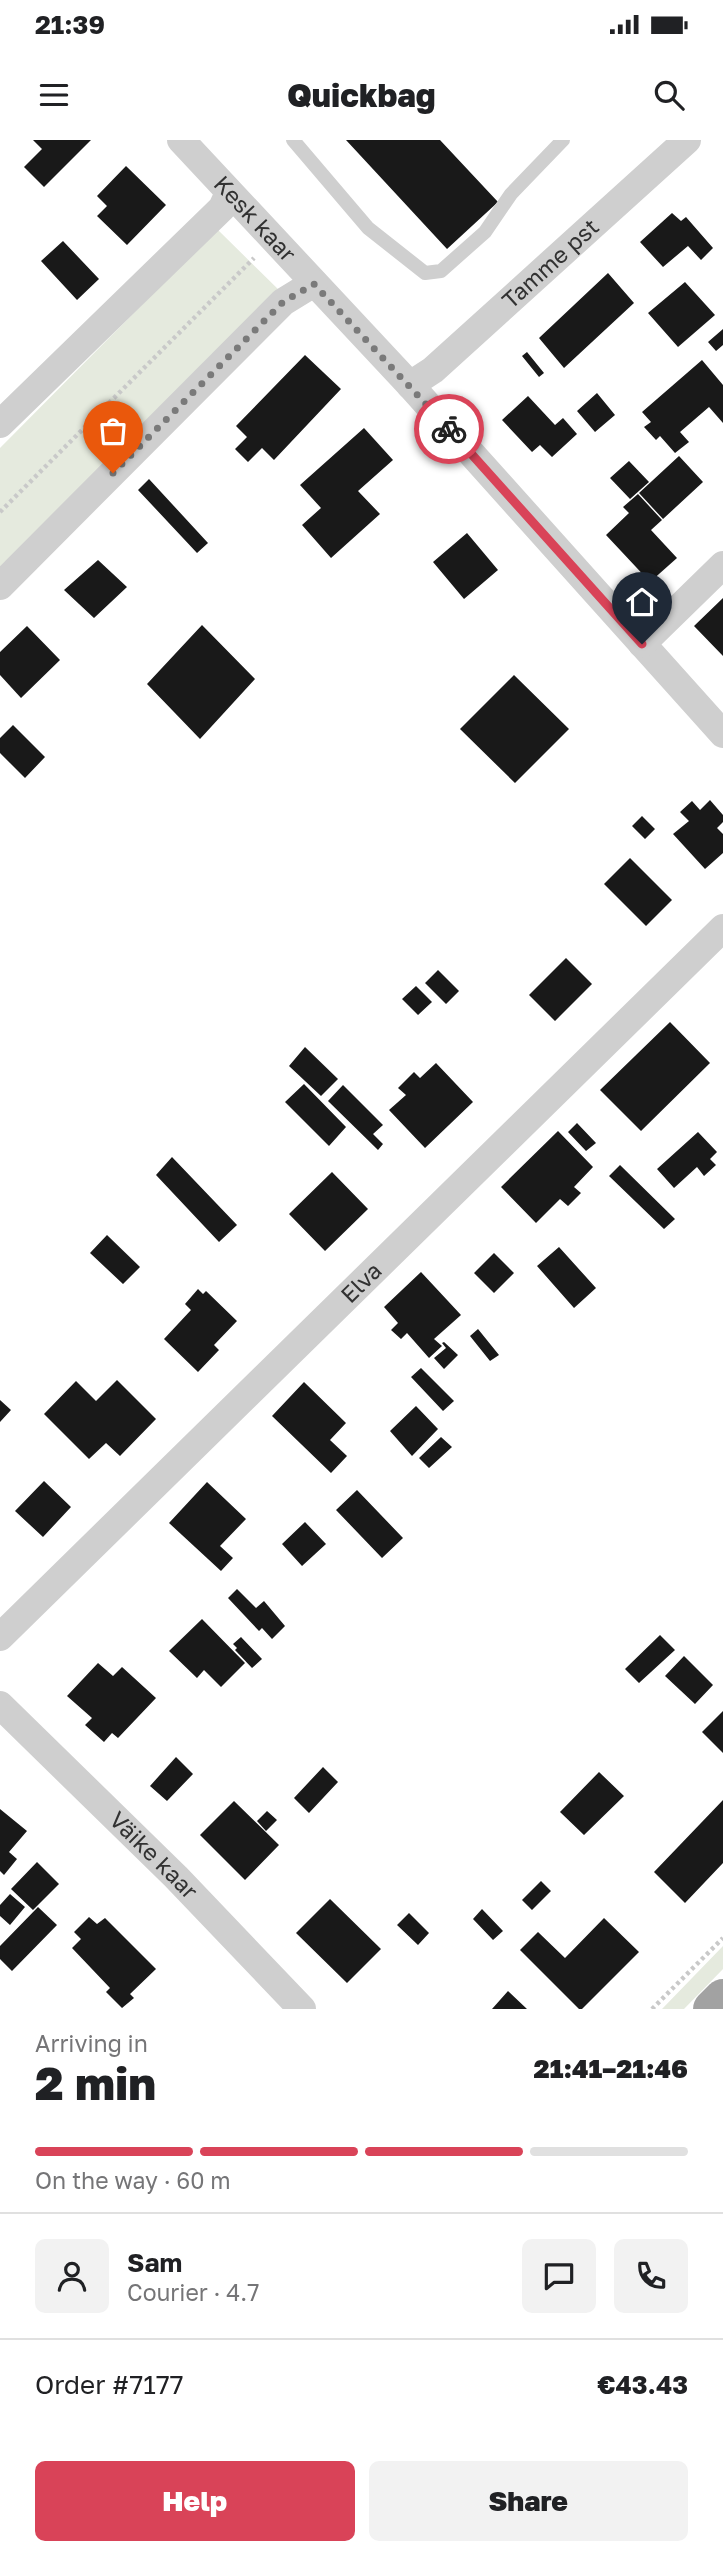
<!DOCTYPE html>
<meta charset="utf-8">
<style>
:root{--surface:#fff;--page:#f2f2f2;--text:#202124;--muted:#757577;--line:#e0e0e0;--accent:#d94358}
body{margin:0;font-family:"Golos Text",sans-serif;background:var(--page);color:var(--text);height:100vh;display:flex;flex-direction:column;font-size:26px;white-space:nowrap}
*{box-sizing:border-box;margin:0}
p{font-size:23px;color:var(--muted)}
.icon{flex:none;width:38px;height:38px;fill:none;stroke:currentColor;stroke-width:2;stroke-linecap:round;stroke-linejoin:round}
.map{position:relative;height:1869px;overflow:hidden}
.sheet{display:flex;flex-direction:column;background:var(--surface);flex:1}
.sheet>*{flex:none}
.pin{position:absolute;display:grid;place-items:center;width:60px;height:60px;color:#fff;margin:-72px -30px;border-radius:50% 50% 50% 0;rotate:-45deg;box-shadow:0 0 7px #0007}
.pin .icon{rotate:45deg}
.courier{position:absolute;display:grid;place-items:center;width:70px;height:70px;margin:-35px;border:5px solid #d94358;border-radius:50%;background:#fff;color:#222;box-shadow:0 2px 9px #0007}
.summary em{font-style:normal;font-weight:800}
.summary div{display:flex;flex-direction:column-reverse}
.summary{display:flex;align-items:center;justify-content:space-between;height:119px;padding:0 35px}
h1{font-size:46px;font-weight:800;line-height:52px}
.bar{display:grid;grid-template-columns:repeat(4,1fr);gap:10px 7px;align-content:center;height:84px;padding:0 35px}
.bar i{height:9px;border-radius:5px;background:var(--line)}
.bar .on{background:var(--accent)}
.bar p{grid-column:span 4}
.line{display:flex;align-items:center;gap:18px;padding:0 35px;border-top:2px solid var(--line)}
.line div{flex:1}
.round{display:grid;place-items:center;flex:none;width:74px;height:74px;border-radius:10px;background:var(--page)}
.action{display:flex;gap:14px;margin-top:auto;padding:14px 35px}
.action a{flex:1;height:80px;border-radius:10px;background:var(--accent);color:#fff;font-size:28px;font-weight:800;line-height:80px;text-align:center}
.action a+a{background:var(--page);color:var(--text)}
.status{display:flex;justify-content:space-between;align-items:center;height:49px;padding:0 35px;background:var(--surface);direction:ltr}
.status svg{height:19px;fill:currentColor}
header{display:flex;justify-content:space-between;align-items:center;height:91px;padding:0 35px;background:var(--surface);font-size:32px;font-weight:800}
.map>svg:first-child{display:block}
.green{fill:#e5eade}
.building{fill:#191919}
.lines{fill:none;stroke-linecap:round;stroke-linejoin:round}
.path{stroke:#c9c9c9;stroke-width:4.5;stroke-dasharray:3.5 3.5;stroke-linecap:butt}
.service{stroke:#cfcfcf;stroke-width:14}
.minor{stroke:#cfcfcf;stroke-width:28}
.trunk{stroke:#a2a2a2;stroke-width:38}
.done{stroke:#7a7a7a;stroke-width:7;stroke-dasharray:0 12.6}
.route{stroke:#d94358;stroke-width:9}
.labels{text-anchor:middle;stroke-width:7;stroke-linejoin:round;paint-order:stroke}
.street-label{font-size:23px;fill:#323232;stroke:#fff}
</style>
<div class="status"><b>21:39</b><svg viewBox="0 0 49 12"><path d="M0 12V9h3v3zM5 12V6h3v6zM10 12V3h3v9zM15 12V0h3v12zM26 1h20v11H26zM47 4h2v5h-2z"/></svg></div>
<header><svg class="icon" aria-label="menu" viewBox="0 0 24 24"><path d="M4 6h16M4 12h16M4 18h16"/></svg>Quickbag<svg class="icon" aria-label="search" viewBox="0 0 24 24"><circle cx="10" cy="10" r="6"/><path d="M15 15l6 6"/></svg></header>
<div class="map">
<svg width="723" height="1869" viewBox="0 0 723 1869">
<rect width="100%" height="100%" fill="#fff"/>
<path class="green" d="M217,89l66,65 -283,285v-131z
M723,1806v23l-39,40h-22z"/>
<path class="building" d="M33,0h58l-47,47 -20,-20 18,-18z
M346,0h94l58,62 -51,47z
M126,26l40,39 -39,40 -30,-29 10,-10 -10,-10z
M672,73l9,8 5,-4 27,31 -12,12 -13,-14 -25,21 -23,-25z
M63,101l36,38 -22,21 -36,-39z
M608,133l26,30 -70,65 -25,-30z
M685,142l30,33 -37,32 -30,-34z
M723,189v16l-7,6 -8,-9z
M527,212l17,21 -5,4 -17,-21z
M305,215l36,34 -67,71 -12,-12 -14,14 -13,-13 12,-12 -11,-11z
M702,220l21,25v38l-14,-16 -29,25 9,10 -14,11 -15,-17 -4,4 -12,-13 7,-5 -9,-10z
M597,253l18,22 -20,17 -18,-21z
M528,256l27,29 8,-7 14,16 -25,23 -12,-12 -8,7 -30,-32z
M364,288l29,32 -35,31 22,23 -49,44 -29,-33 19,-17 -21,-23z
M679,316l24,26 -40,37 -24,-26z
M629,321l20,21 -19,17 -20,-21z
M149,339l59,64 -11,10 -59,-63z
M638,354l24,26 -11,10 26,28 -27,24 -44,-47 23,-22 -6,-6z
M467,393l31,37 -34,29 -31,-37z
M98,420l29,27 -33,31 -30,-28z
M723,458v58l-29,-30z
M202,485l53,54 -55,60 -53,-55z
M27,486l33,34 -39,38 -21,-23v-23z
M514,535l55,54 -54,54 -55,-54z
M13,585l32,32 -20,21 -25,-25v-15z
M710,660l13,15v7l-6,6 6,6v19l-18,16 -32,-35 16,-13 -9,-9 12,-11 8,9z
M642,676l13,13 -10,10 -13,-13z
M630,718l42,42 -26,26 -42,-42z
M566,818l26,26 -37,37 -26,-26z
M438,830l21,21 -13,13 -21,-21z
M416,846l16,16 -14,13 -16,-16z
M670,882l40,41 -69,68 -41,-41z
M305,907l33,32 -17,17 -32,-30z
M436,923l37,39 -48,46 -36,-38 17,-15 -8,-7 16,-16 6,6z
M304,944l42,43 -17,19 -44,-44z
M343,945l40,40 -10,9 10,10 -5,6 -50,-49z
M577,983l19,20 -10,8 -18,-19z
M558,991l35,36 -19,20 7,6 -13,13 -8,-7 -24,24 -35,-36z
M698,992l19,20 -7,7 6,6 -12,11 -7,-9 -23,21 -17,-19z
M172,1017l65,68 -18,17 -63,-67z
M620,1025l55,54 -11,10 -55,-53z
M332,1032l36,37 -43,42 -36,-37z
M107,1095l33,32 -17,17 -33,-31z
M559,1107l37,41 -22,20 -37,-42z
M494,1113l20,20 -20,20 -20,-20z
M421,1132l40,43 -27,24 8,7 -13,12 -22,-25 -6,6 -10,-9 7,-7 -14,-16z
M198,1149l5,5 3,-3 31,30 -23,24 5,5 -21,22 -34,-33 27,-29 -6,-6z
M478,1189l21,26 -9,6 -20,-25z
M444,1202l14,13 -14,14 -10,-11 12,-10 -4,-5z
M421,1228l33,33 -11,10 -32,-34z
M117,1240l39,39 -36,37 -14,-13 -17,16 -45,-45 32,-33 20,20z
M304,1242l42,41 -16,17 17,16 -16,17 -59,-57z
M0,1260l11,10 -11,12z
M416,1266l22,23 -26,27 -22,-25z
M441,1297l11,10 -23,21 -10,-10z
M44,1341l27,26 -28,30 -28,-26z
M207,1342l39,37 -26,27 13,12 -12,13 -52,-48z
M357,1350l46,48 -21,20 -46,-48z
M305,1382l21,22 -24,22 -20,-22z
M237,1449l19,19 8,-7 21,25 -13,13 -10,-11 -3,3 -31,-33z
M202,1479l43,44 -24,24 -17,-17 -7,8 -28,-27z
M660,1495l15,15 -36,33 -14,-14z
M241,1497l21,22 -10,9 -17,-18 2,-2 -4,-4z
M684,1516l29,29 -18,19 -30,-28z
M98,1523l15,13 9,-9 34,31 -38,40 -6,-5 -8,9 -19,-17 7,-7 -25,-22z
M723,1571v42l-21,-21z
M176,1617l17,17 -26,27 -17,-15z
M323,1627l15,15 -29,31 -15,-15z
M599,1632l25,24 -40,39 -24,-23z
M723,1660v63l-38,40 -31,-31z
M234,1661l45,44 -34,35 -45,-45z
M0,1669l27,22 -18,21 8,7 -13,16 -4,-4z
M267,1671l10,9 -11,11 -9,-10z
M37,1722l22,22 -26,26 -22,-21z
M541,1741l10,10 -19,19 -10,-10z
M10,1754l15,13 -15,18 -10,-9v-11z
M330,1759l51,50 -34,34 -51,-50z
M38,1767l19,18 -45,46 -12,-12v-13z
M482,1769l21,22 -10,9 -20,-21z
M409,1773l20,20 -11,12 -21,-20z
M89,1777l8,7 8,-6 51,51 -26,25 4,4 -12,10 -16,-16 4,-4 -38,-40 9,-9 -7,-7z
M604,1778l35,34 -57,57h-3l-59,-59 18,-18 27,26z
M508,1851l19,18h-35z"/>
<g class="lines">
<path class="path" d="M0,372l254,-254
M652,1869l71,-71"/>
<path class="service" d="M293,0l75,88 57,45 16,-2 44,-39 26,-38 52,-54"/>
<g class="minor">
<path id="s1" d="M181,0l229,245 313,349"/>
<path id="s2" d="M410,245l23,-15 254,-230"/>
<path d="M0,284l222,-216 7,-15"/>
<path d="M0,446l283,-284 31,-19"/>
<path d="M642,504l81,-79"/>
<path id="s3" d="M0,1497l723,-709"/>
<path id="s4" d="M0,1565l176,172 126,132"/>
</g>
<path class="trunk" d="M712,1869l11,-11"/>
</g>
<g class="lines">
<path class="done" d="M113,333l170,-171 31,-18 135,145"/>
<path class="route" d="M449,289l193,215"/>
</g>
<g class="labels">
<g class="street-label">
<text dy="8" stroke="none"><textPath href="#s1" startOffset="108">Kesk kaar</textPath></text>
<text dy="8" stroke="none"><textPath href="#s2" startOffset="186">Tamme pst</textPath></text>
<text dy="8" stroke="none"><textPath href="#s3" startOffset="506">Elva</textPath></text>
<text dy="8" stroke="none"><textPath href="#s4" startOffset="215">Väike kaar</textPath></text>
</g>
</g>
</svg>
<div class="pin" style="left:113px;top:333px;background:#ea580c"><svg class="icon" aria-label="bag" viewBox="0 0 24 24"><path d="M5 8h14l-1 12H6zM9 8a3 3 0 0 1 6 0"/></svg></div>
<div class="pin" style="left:642px;top:504px;background:#1f2937"><svg class="icon" aria-label="home" viewBox="0 0 24 24"><path d="M3 11l9-7 9 7M6 9v11h12V9"/></svg></div>
<div class="courier" style="left:449px;top:289px"><svg class="icon" aria-label="bike" viewBox="0 0 24 24"><circle cx="6" cy="16" r="4"/><circle cx="18" cy="16" r="4"/><path d="M6 16l4-8h5l3 8M10 8l3 8H6M13 5h3"/></svg></div>
</div>
<section class="sheet">
<div class="summary"><div><h1>2 min</h1><p>Arriving in</p></div><em>21:41–21:46</em></div>
<div class="bar"><i class="on"></i><i class="on"></i><i class="on"></i><i></i><p>On the way · 60 m</p></div>
<div class="line" style="height:126px"><a class="round"><svg class="icon" aria-label="person" viewBox="0 0 24 24"><circle cx="12" cy="8" r="4"/><path d="M4 21q1-7 8-7t8 7"/></svg></a><div><b>Sam</b><p>Courier · 4.7</p></div><a class="round"><svg class="icon" aria-label="chat" viewBox="0 0 24 24"><path d="M4 5h16v11H9l-5 4z"/></svg></a><a class="round"><svg class="icon" aria-label="phone" viewBox="0 0 24 24"><path d="M5 4h4l2 5-3 2q2 4 5 5l2-3 5 2v4C11 20 4 13 5 4z"/></svg></a></div>
<div class="line" style="height:91px"><div>Order #7177</div><b>€43.43</b></div>
<div class="action"><a>Help</a><a>Share</a></div>
</section>
